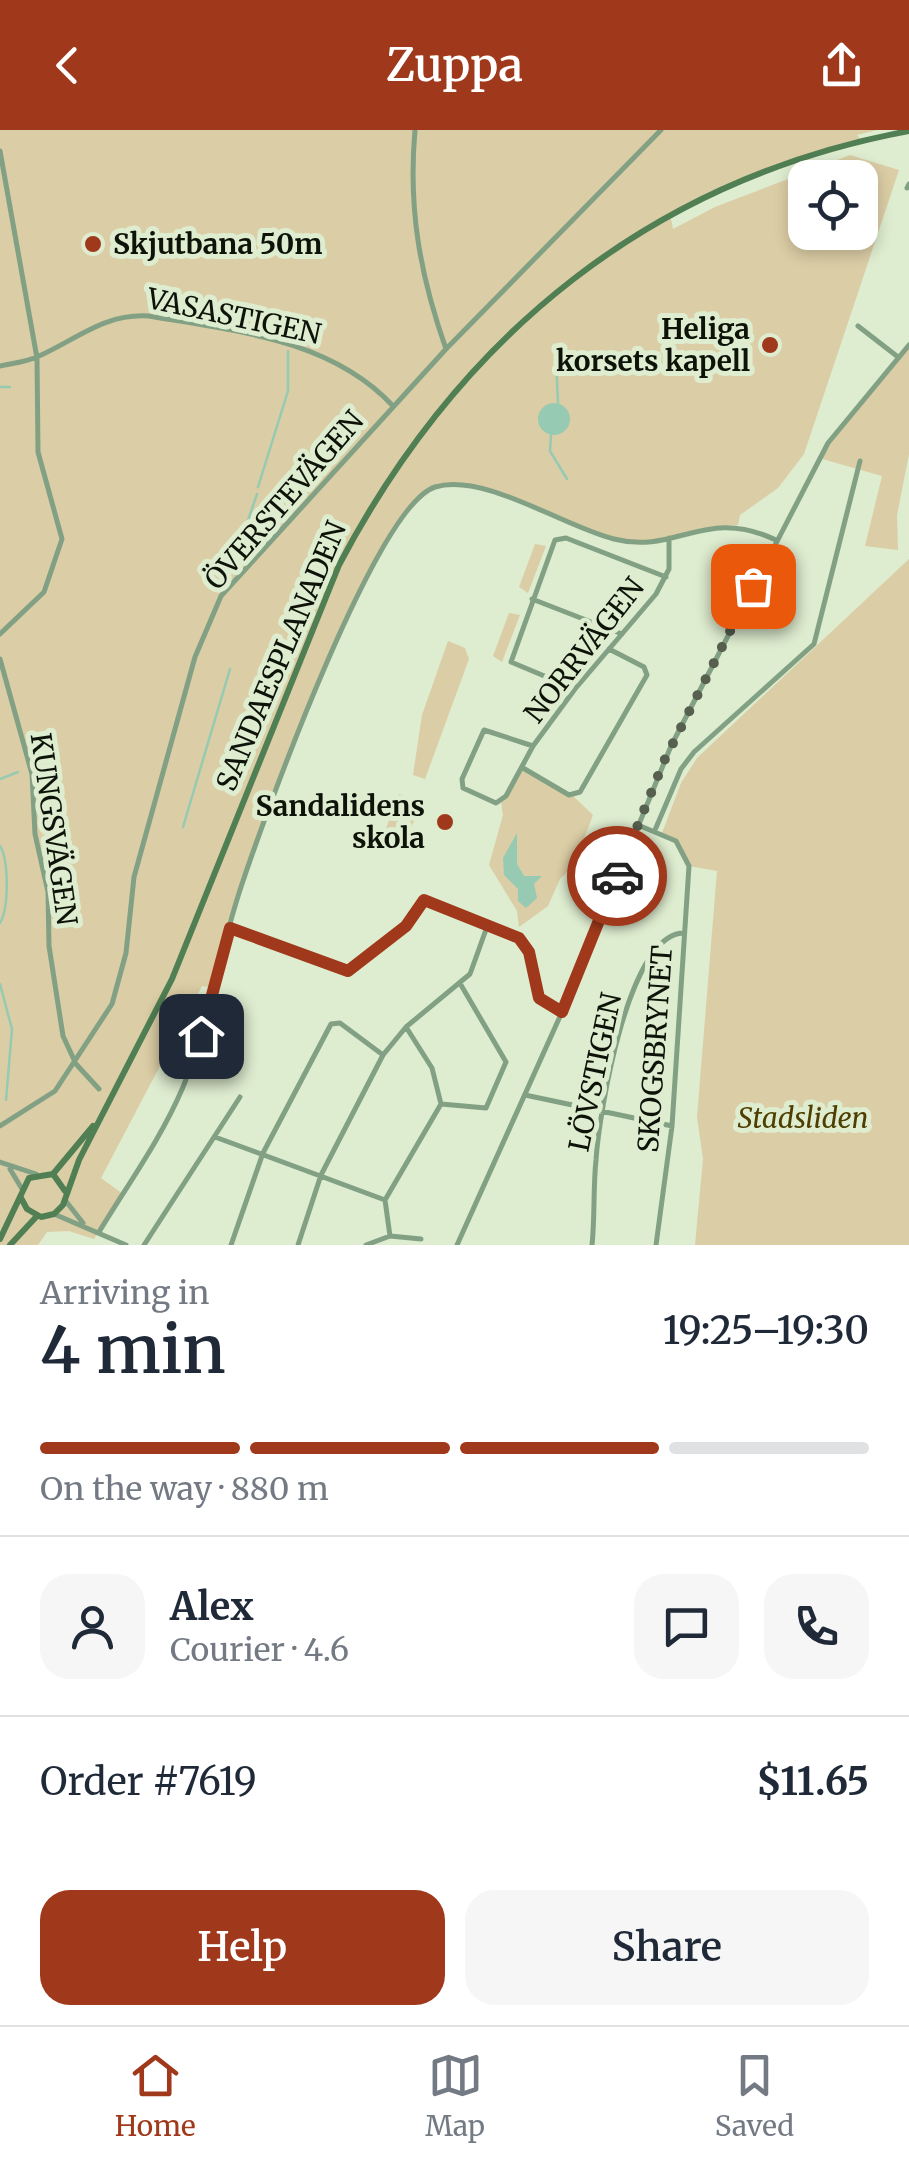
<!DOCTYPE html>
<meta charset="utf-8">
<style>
:root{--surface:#fff;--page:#f6f6f7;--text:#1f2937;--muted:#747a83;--line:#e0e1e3;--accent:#a0391b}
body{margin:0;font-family:Merriweather,serif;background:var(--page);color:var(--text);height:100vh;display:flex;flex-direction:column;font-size:38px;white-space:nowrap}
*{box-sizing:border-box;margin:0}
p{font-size:32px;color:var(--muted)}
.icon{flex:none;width:55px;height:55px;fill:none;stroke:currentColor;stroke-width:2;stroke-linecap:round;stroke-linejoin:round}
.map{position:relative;height:1115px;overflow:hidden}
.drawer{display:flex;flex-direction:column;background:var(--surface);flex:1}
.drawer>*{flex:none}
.fabs{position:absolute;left:788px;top:30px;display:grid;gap:20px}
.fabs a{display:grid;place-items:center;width:90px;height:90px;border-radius:20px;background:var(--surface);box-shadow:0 5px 15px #0003;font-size:50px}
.pin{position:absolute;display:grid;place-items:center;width:85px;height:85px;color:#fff;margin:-42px;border-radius:20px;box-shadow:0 5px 15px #0006}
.courier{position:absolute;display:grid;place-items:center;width:100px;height:100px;margin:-50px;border:8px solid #a0391b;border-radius:50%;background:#fff;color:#222;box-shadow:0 2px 12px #0007}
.headline em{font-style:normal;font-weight:600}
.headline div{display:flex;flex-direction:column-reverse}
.headline{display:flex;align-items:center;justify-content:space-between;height:170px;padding:0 40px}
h1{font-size:65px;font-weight:600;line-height:75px}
.bar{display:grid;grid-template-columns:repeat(4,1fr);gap:15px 10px;align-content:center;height:120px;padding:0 40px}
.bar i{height:12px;border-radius:8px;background:var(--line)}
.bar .selected{background:var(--accent)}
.bar p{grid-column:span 4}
.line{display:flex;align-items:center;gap:25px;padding:0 40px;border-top:2px solid var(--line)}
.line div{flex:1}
.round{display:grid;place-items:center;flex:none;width:105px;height:105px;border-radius:30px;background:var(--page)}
.cta{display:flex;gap:20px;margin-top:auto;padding:20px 40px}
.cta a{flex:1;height:115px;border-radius:30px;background:var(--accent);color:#fff;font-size:40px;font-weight:600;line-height:115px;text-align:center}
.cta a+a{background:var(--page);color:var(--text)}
header{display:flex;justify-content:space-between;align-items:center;height:130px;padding:0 40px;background:var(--accent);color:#fff;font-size:45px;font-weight:600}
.tab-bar{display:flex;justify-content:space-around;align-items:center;height:140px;border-top:2px solid var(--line);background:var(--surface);font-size:28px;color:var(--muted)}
.tab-bar a{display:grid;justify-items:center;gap:5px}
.tab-bar .selected{color:var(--accent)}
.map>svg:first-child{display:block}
.green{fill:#dbcda5;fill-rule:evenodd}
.water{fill:#96cab2}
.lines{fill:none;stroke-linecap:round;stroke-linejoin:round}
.stream{stroke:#96cab2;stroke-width:2.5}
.minor{stroke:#82a184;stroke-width:5}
.tertiary{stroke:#82a184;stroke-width:5}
.secondary{stroke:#507f54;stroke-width:6}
.done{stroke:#575f4e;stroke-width:10;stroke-dasharray:0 18}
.route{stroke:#a0391b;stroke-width:12}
.poi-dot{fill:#a0391b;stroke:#deeccf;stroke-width:4}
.labels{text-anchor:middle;stroke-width:10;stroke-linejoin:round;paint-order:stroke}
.poi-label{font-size:28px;font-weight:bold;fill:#0e1309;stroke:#deeccf;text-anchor:end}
.street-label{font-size:28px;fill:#0e1309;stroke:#deeccf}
.park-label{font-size:28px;font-style:italic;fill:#4f3e01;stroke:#deeccf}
</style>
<header><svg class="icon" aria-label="back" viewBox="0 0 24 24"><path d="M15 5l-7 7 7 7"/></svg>Zuppa<svg class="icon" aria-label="share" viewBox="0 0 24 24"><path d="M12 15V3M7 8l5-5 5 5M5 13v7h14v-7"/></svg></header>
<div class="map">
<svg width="909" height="1115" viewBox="0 0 909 1115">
<rect width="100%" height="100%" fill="#deeccf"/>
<path class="green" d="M0,0h877l-20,5 5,6 -102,32 -90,41 3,15 42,-22 135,-52 49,15 -95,284 -26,34 -38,27 -2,10c-37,1 -75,22 -113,16 -64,-10 -129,-69 -195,-51 -51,13 -169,333 -188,394 -11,34 -18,69 -27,104l-13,-2 -101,192 22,16 -29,45 -25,-8 -22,1 -9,13h-38zM805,48h55v54h-55z
M909,215v109l-12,61 1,35 -33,-4 17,-70 -63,-18z
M535,414l11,2 -18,47 -9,-6z
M909,429v686h-214l8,-86 -6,-42 20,-246 -28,-5 -8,-21 -19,-12 19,-50 16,-25z
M509,483l11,2 -18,47 -9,-6z
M448,511l17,7 4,11 -44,120 -12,-4 9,-60z
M523,638l50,28 20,19 -19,50 -14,14 -12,27 -29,21 -2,-16 -28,-46 14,-50 -2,-13z
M399,664l22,8 -14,37 -22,-8z"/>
<path class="water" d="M538 289a16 16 0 1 1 32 0a16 16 0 1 1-32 0Z
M517,703v31l7,12h18l-8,8 3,14 -11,10 -8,-7v-12l-14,-14 -1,-17z"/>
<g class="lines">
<path class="stream" d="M556,229l2,44
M0,257h10
M551,305l-1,16 17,28
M258,357l30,-96v-40
M246,396l11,-32
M241,425l3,-22
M0,649l18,-7
M183,697l47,-158
M0,716c9,15 9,62 0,77
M0,854l12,45 -6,71"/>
<path class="minor" d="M415,0c-7,79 5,145 31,219
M0,21l37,207 1,94 24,87 -18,53 -44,42
M907,58l2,-4
M858,196l40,31
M0,236c13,-3 27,-4 39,-10 38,-17 66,-43 110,-40 86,15 182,23 244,90
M532,469l90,35
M0,529l32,115 3,60 13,58 1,54 14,90 13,28 23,25
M573,558l-62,-26 44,-122 11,-2 100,39
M533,616l-49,-16 -22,49 1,9 33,15 10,-7 27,-50 42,-57 81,-95 13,-25v-31
M523,638l46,27 11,-3 67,-117 -3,-8 -35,-18
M638,695l38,16 13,25 -17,260 -16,119
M655,700l26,-61 13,-17 120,-108 46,-183
M230,798l118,43 57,-45 14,-24 10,-2 90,38 10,14 10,46 23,14
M406,897l26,41 9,36
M525,965l147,31
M441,974l45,4 20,-46 -45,-77
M0,996l55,-35 57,-87 14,-51 8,-76 61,-220 26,-61 225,-247 215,-219
M215,1007l170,63 5,36
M0,1032l36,12
M10,1039l12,20
M385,1070l56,-96
M99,1102c29,-48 62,-93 84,-145 27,-65 36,-136 59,-203 23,-69 134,-378 193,-397 49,-15 129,40 179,52 63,16 90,-33 162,1
M144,1115l96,-148
M231,1115l32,-92 68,-129 9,-1 43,32
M298,1115l23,-70 62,-120 23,-28 64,-53 18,-50
M366,1115l24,-9 31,3
M592,1115c3,-28 1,-57 4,-85 3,-46 32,-227 88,-227"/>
<path class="tertiary" d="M65,1070l18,23
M54,1084l72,31
M457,1115l105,-233 109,-266 157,-303 81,-98"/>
<path class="secondary" d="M53,1044l40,-48
M21,1068l6,11 14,8 13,-3 9,-9 16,-45 93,-181 167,-414c121,-230 312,-386 570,-434
M0,1109l29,-61 24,-4 12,17
M10,1115l27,-29"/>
</g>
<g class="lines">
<path class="done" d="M617,746l48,-117 88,-173"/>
<path class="route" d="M201,906l29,-108 118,43 58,-45 18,-26 95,38 10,14 10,46 23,14 55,-136"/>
</g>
<g class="poi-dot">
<circle cx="93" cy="114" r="10"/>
<circle cx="770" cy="215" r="10"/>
<circle cx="445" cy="692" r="10"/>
</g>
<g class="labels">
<g class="poi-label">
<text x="113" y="124" text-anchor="start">Skjutbana 50m</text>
<text x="750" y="209">Heliga<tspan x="750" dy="32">korsets kapell</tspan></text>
<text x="425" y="686">Sandalidens<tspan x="425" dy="32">skola</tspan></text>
</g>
<g class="street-label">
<text transform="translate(234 186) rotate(12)" y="10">VASASTIGEN</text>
<text transform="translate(284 370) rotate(-49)" y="10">ÖVERSTEVÄGEN</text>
<text transform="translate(584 520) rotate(-52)" y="10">NORRVÄGEN</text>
<text transform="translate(281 526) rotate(-67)" y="10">SANDAESPLANADEN</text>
<text transform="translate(54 699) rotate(82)" y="10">KUNGSVÄGEN</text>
<text transform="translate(655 919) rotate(-86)" y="10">SKOGSBRYNET</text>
<text transform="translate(595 942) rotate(-78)" y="10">LÖVSTIGEN</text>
</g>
<g class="park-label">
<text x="803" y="998">Stadsliden</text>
</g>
</g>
</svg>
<div class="fabs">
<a><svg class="icon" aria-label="locate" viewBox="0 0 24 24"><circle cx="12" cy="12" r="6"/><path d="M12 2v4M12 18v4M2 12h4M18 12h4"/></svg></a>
</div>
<div class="pin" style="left:753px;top:456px;background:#ea580c"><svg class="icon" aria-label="bag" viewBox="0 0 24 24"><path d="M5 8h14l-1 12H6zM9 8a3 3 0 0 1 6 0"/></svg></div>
<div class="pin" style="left:201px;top:906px;background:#1f2937"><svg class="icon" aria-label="home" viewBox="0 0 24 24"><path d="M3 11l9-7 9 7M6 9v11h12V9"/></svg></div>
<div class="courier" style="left:617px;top:746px"><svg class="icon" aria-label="car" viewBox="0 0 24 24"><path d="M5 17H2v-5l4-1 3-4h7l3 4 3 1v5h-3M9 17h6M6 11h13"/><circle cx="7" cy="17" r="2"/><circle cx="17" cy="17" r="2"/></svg></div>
</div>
<section class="drawer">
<div class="headline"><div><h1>4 min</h1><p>Arriving in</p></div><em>19:25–19:30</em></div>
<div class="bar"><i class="selected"></i><i class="selected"></i><i class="selected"></i><i></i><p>On the way · 880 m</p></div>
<div class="line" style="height:180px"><a class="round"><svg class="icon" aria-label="person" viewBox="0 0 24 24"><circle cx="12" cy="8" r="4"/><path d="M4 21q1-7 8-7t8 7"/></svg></a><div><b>Alex</b><p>Courier · 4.6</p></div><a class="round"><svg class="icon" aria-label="chat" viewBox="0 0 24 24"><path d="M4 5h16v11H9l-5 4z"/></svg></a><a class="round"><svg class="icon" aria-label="phone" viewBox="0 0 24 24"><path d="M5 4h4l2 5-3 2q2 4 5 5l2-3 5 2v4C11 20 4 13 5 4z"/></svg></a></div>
<div class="line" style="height:130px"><div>Order #7619</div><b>$11.65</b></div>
<div class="cta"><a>Help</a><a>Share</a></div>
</section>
<nav class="tab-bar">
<a class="selected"><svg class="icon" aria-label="home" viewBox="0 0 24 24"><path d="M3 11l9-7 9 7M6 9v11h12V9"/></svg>Home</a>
<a><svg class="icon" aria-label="map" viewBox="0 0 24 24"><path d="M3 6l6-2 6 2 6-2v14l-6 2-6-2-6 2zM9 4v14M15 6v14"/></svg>Map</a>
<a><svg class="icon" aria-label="saved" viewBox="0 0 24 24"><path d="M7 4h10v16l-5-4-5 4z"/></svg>Saved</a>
</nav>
